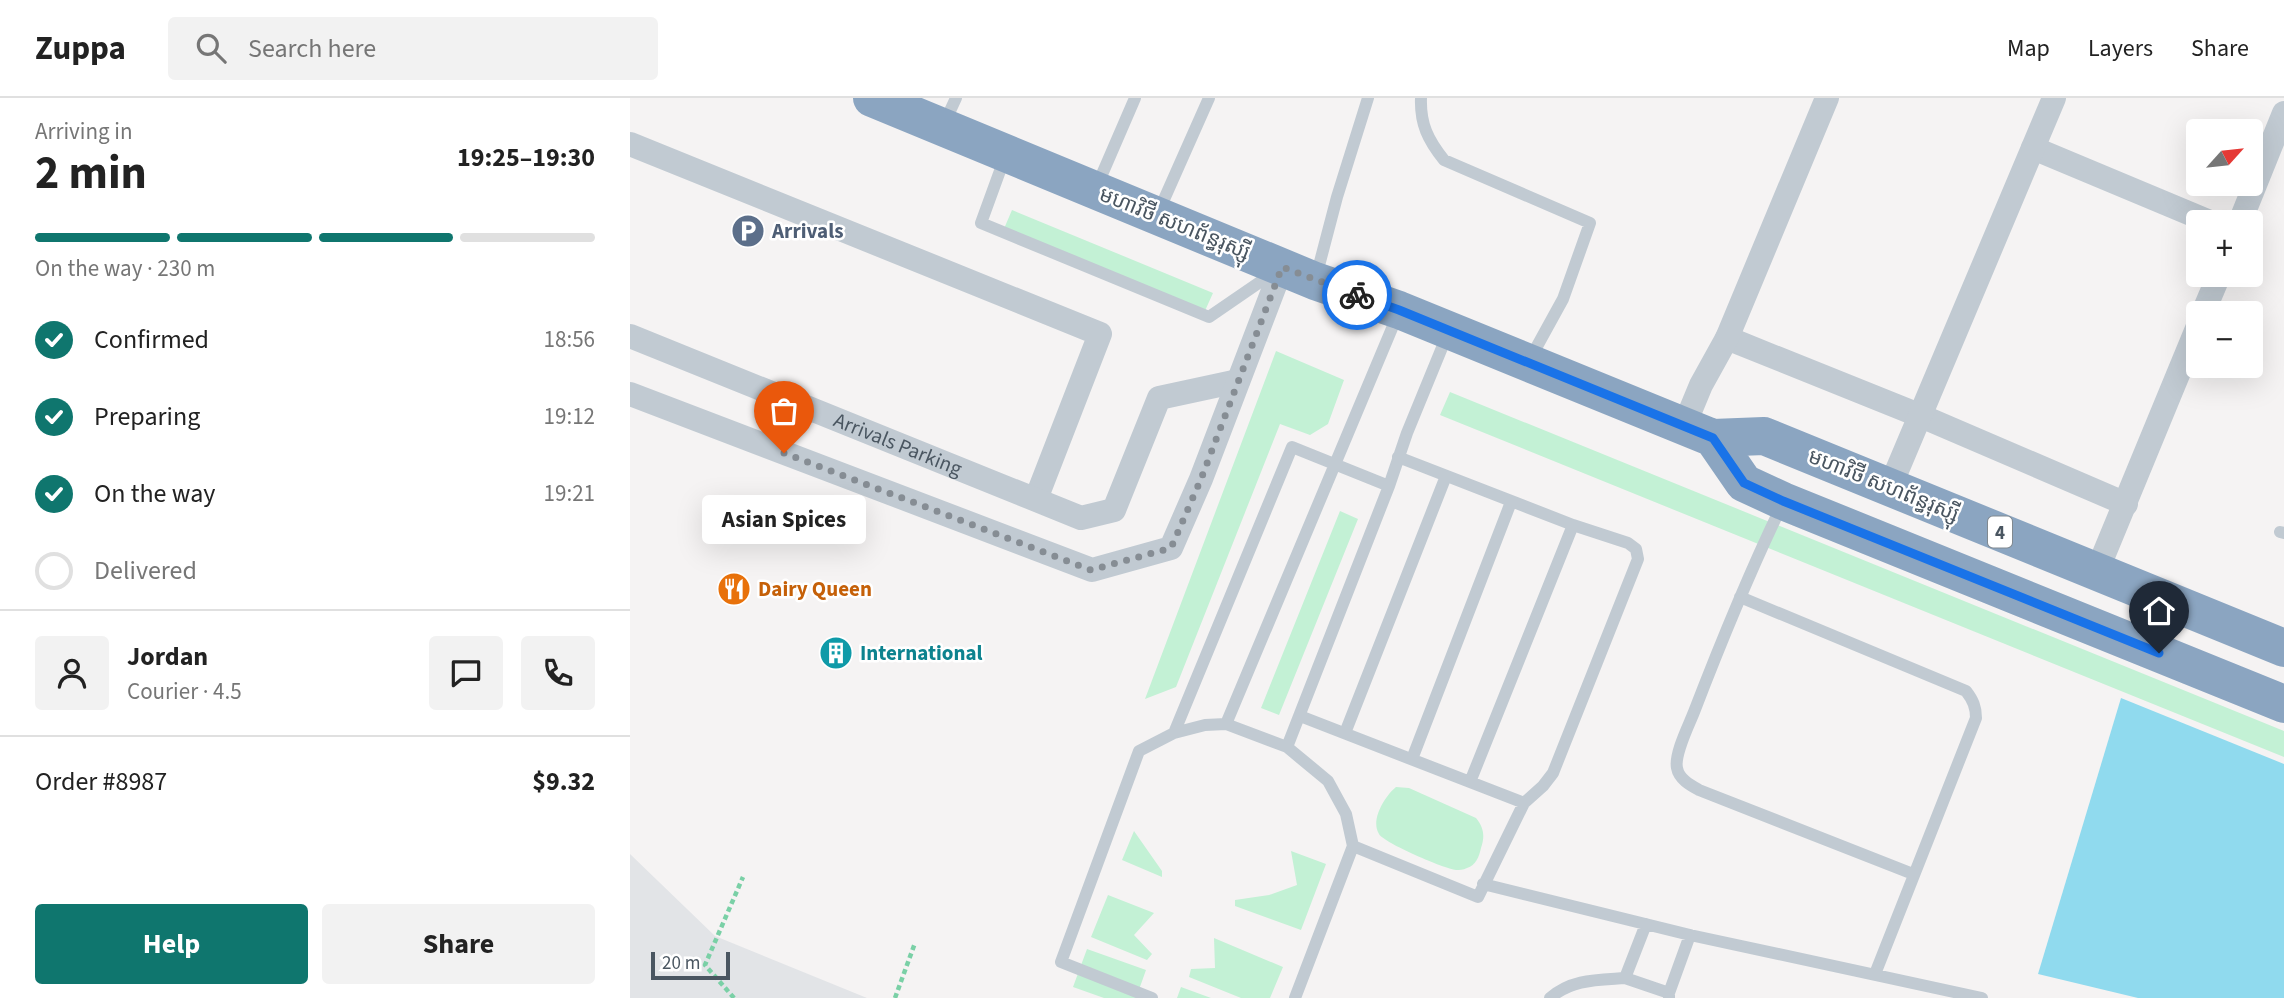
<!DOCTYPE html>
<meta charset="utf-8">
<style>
:root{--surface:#fff;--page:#f2f2f2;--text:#222;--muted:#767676;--line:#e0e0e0;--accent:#0f766e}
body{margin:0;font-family:"Source Sans 3","Noto Sans Khmer",sans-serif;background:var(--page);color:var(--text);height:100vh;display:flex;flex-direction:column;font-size:26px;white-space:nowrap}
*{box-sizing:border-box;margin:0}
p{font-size:23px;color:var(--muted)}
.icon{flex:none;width:38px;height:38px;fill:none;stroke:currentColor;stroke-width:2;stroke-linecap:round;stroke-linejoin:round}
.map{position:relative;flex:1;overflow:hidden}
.sheet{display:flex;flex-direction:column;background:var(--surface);width:630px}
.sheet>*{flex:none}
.needle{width:46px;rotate:63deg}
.controls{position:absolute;left:1556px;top:21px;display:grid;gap:14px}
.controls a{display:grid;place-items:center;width:77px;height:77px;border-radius:7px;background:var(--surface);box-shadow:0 7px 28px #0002;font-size:35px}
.scale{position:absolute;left:21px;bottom:18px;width:79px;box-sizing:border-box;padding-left:7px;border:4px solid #4a5661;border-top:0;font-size:19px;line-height:24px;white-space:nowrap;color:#4a5661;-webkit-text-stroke:5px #fff;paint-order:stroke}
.pin{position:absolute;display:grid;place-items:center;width:60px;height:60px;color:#fff;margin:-72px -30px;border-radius:50% 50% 50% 0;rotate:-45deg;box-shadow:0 0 7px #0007}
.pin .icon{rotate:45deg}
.courier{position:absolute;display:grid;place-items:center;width:70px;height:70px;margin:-35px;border:5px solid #1a73e8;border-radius:50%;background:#fff;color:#222;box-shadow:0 2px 9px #0007}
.bubble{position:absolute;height:49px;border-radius:7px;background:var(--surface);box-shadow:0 7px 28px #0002;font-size:23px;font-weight:700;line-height:49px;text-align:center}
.overview em{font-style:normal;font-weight:700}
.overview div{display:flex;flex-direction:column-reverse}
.overview{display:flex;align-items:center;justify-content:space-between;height:119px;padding:0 35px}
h1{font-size:46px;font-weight:700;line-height:52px}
.bar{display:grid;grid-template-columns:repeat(4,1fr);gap:10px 7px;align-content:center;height:84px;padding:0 35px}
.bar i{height:9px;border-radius:5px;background:var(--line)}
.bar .current{background:var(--accent)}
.bar p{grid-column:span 4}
.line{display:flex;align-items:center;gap:18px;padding:0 35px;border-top:2px solid var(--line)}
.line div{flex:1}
.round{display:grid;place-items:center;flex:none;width:74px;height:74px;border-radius:7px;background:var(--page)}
ol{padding:0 35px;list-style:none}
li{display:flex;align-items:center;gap:21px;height:77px}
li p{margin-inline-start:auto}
li .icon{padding:7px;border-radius:50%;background:var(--accent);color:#fff;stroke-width:4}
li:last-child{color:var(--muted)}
li i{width:38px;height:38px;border:4px solid var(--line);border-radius:50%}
.primary-button{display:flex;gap:14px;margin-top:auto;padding:14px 35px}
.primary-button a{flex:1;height:80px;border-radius:7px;background:var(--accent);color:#fff;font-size:28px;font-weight:700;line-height:80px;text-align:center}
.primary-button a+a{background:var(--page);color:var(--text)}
header{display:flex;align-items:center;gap:42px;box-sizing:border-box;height:98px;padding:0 35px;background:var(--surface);border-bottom:2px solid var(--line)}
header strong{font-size:33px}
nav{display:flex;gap:38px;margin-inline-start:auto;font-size:24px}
.search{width:490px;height:63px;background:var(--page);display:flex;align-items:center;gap:18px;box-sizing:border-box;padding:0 24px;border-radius:7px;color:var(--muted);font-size:26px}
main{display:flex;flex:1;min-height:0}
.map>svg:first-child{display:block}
.airport{fill:#e2e4e7}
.green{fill:#c3f1d5}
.water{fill:#90daee}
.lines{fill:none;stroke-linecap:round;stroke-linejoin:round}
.path{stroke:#7ad0a6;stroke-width:4.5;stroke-dasharray:5 3.5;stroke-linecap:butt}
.lane{stroke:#c1cad2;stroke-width:12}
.street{stroke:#c1cad2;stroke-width:24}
.highway{stroke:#8ba5c1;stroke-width:38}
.done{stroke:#868d94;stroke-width:7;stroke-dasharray:0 12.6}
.route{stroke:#1a73e8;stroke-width:9}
.labels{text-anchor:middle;stroke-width:5;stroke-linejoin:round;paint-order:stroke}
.shield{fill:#fff;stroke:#808990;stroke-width:2}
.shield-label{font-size:19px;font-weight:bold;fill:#4a5661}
.street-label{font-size:21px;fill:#4a5661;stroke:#fff}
.service-label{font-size:21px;font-weight:bold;fill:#4e5e75;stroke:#fff;text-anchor:start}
.food-label{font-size:21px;font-weight:bold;fill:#c56008;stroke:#fff;text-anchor:start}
.culture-label{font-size:21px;font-weight:bold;fill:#0d838f;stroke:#fff;text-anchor:start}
</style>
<header>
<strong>Zuppa</strong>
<div class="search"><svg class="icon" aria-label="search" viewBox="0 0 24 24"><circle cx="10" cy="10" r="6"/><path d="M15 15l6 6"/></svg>Search here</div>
<nav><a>Map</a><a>Layers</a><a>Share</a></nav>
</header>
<main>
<section class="sheet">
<div class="overview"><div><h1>2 min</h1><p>Arriving in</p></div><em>19:25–19:30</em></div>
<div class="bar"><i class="current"></i><i class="current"></i><i class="current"></i><i></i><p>On the way · 230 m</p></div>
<ol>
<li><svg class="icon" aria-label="check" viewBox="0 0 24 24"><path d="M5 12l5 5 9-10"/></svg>Confirmed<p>18:56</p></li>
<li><svg class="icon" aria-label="check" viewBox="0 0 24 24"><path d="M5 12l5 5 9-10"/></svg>Preparing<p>19:12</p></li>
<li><svg class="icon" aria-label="check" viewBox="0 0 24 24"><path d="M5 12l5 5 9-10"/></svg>On the way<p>19:21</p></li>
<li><i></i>Delivered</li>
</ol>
<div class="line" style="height:126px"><a class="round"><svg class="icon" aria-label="person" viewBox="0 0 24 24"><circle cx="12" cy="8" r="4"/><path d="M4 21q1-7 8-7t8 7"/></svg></a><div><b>Jordan</b><p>Courier · 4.5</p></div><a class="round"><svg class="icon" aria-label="chat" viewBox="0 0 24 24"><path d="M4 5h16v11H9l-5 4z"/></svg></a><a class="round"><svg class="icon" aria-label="phone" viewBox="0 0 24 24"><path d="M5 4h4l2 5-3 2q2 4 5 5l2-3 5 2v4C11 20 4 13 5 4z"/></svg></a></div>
<div class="line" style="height:91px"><div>Order #8987</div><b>$9.32</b></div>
<div class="primary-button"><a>Help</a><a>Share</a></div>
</section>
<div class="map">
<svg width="1654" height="900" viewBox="0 0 1654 900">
<rect width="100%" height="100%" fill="#f5f3f3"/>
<path class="airport" d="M0,756l85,82 152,62h-237z"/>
<path class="green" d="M382,112l201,83 -9,20 -201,-82z
M646,253l68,29 -16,44 -18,11 -30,-11 -104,263 -31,12z
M820,294l834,339v26l-844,-342z
M710,413l18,8 -79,196 -18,-7z
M766,689l13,1 67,30c8,10 9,18 5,30 -2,9 -5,17 -14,20 -4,2 -8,2 -11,2 -11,-1 -72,-27 -77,-36 -9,-14 6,-38 17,-47z
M504,733l28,40v6l-40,-17z
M661,753l35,13 -25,66 -66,-24v-6l34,-5 28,-10z
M478,797l46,18 -20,22 18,19 -5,6 -56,-23z
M584,840l69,29 -13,31h-29l-52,-21 2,-8 24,-1z
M457,851l59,21 -10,28h-32l-31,-11z
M551,889l30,11h-34z"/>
<path class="water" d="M1491,600l163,66v234h-146l-100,-24z"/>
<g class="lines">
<path class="path" d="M104,900l-29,-33 38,-88
M265,900l20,-55"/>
<path class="lane" d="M791,0c-1,26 7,42 23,62l146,63 -27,76 -33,60
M314,26l12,-26
M375,59l-24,66 228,94 67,-46
M467,88l38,-88
M528,115l51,-115
M686,179l21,-80 31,-99
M768,359l175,68 55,18 8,6 2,10 -85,214 -10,13 -19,17
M1152,407c-33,68 -61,137 -88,207 -5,13 -20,42 -17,56 2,11 13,17 22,22l214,84
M1650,434l4,1
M1110,499l226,94c7,9 10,16 10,27l-101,256
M670,618l224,87 -46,94 -125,-51
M596,626l172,-410
M544,635l118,-286 97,39
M715,635l101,-257
M657,649l102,-261 18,-53 41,-100
M782,661l99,-257
M840,684l103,-257
M853,786l207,51 292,63
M995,880l44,15
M522,900l-91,-36 78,-211 35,-18 31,-8 21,-1 61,23 41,34 18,33 7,32 -58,152
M920,900c22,-19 47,-18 75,-20l21,-54
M1039,900v-5l21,-58"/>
<g class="street">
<path d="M0,46l470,190 -64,165"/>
<path d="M1403,50l177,74"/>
<path d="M1610,124l44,-109"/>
<path d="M1573,215l16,-38"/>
<path id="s1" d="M0,238l451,182 33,-8 45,-112 79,-17"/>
<path d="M1097,240l194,78 205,88"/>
<path d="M0,296l462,176 79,-22 30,-69 81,-212"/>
<path d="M1054,328l17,-41 26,-47 100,-240"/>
<path d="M1260,389l164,-389"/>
<path d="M1467,473l101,-245"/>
</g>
<path class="highway" d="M242,0l443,183 84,29 314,128 51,-2 520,212
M1083,340l31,45 39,18 501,203"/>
</g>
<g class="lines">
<path class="done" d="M154,355l307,117 80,-22 30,-69 81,-212 75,28"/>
<path class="route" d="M727,197l42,15 314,128 31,45 39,18 376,152"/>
</g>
<defs>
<symbol id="parking-disc" viewBox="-11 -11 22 22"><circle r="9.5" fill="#5c6f8a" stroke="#fff"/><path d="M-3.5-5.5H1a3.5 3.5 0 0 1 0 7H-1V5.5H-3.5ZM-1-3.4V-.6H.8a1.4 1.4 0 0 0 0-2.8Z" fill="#fff"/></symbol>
<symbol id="restaurant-disc" viewBox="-11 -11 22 22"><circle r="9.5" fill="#e8710a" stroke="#fff"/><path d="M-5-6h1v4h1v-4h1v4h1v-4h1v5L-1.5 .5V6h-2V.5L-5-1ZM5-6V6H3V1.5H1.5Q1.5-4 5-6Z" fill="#fff"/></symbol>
<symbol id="building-disc" viewBox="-11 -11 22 22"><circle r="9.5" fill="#0f9aa8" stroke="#fff"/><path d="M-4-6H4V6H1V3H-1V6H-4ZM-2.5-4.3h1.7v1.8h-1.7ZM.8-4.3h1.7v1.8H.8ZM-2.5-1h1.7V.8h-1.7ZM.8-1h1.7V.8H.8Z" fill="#fff"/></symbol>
</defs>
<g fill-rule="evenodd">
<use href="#parking-disc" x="99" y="114" width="38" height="38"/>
<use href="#restaurant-disc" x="85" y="472" width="38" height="38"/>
<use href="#building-disc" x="187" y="536" width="38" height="38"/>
</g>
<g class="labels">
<rect class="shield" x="1358" y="418.5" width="24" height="31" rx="5"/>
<g class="shield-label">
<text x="1370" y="441">4</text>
</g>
<g class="street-label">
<text transform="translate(545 125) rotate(22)" y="7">មហាវិថី សហព័ន្ធរុស្ស៊ី</text>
<text dy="7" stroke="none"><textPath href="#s1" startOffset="289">Arrivals Parking</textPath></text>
<text transform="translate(1254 387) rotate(22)" y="7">មហាវិថី សហព័ន្ធរុស្ស៊ី</text>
</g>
<g class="service-label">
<text x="142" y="140">Arrivals</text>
</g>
<g class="food-label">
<text x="128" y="498">Dairy Queen</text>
</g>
<g class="culture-label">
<text x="230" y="562">International</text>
</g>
</g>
</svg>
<div class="controls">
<a><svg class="needle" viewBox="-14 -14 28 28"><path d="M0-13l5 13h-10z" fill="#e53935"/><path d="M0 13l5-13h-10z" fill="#767676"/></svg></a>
<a>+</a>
<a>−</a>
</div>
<div class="scale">20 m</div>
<div class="pin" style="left:154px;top:355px;background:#ea580c"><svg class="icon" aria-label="bag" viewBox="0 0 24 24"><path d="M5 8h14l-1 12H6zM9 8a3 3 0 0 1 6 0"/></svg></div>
<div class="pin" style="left:1529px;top:555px;background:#1f2937"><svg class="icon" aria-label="home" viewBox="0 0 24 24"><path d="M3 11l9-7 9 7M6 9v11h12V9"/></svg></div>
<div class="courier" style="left:727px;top:197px"><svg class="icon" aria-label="bike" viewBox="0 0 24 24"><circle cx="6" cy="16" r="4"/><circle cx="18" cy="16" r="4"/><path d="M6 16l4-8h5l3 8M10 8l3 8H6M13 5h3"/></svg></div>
<div class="bubble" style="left:72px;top:397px;width:164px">Asian Spices</div>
</div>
</main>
